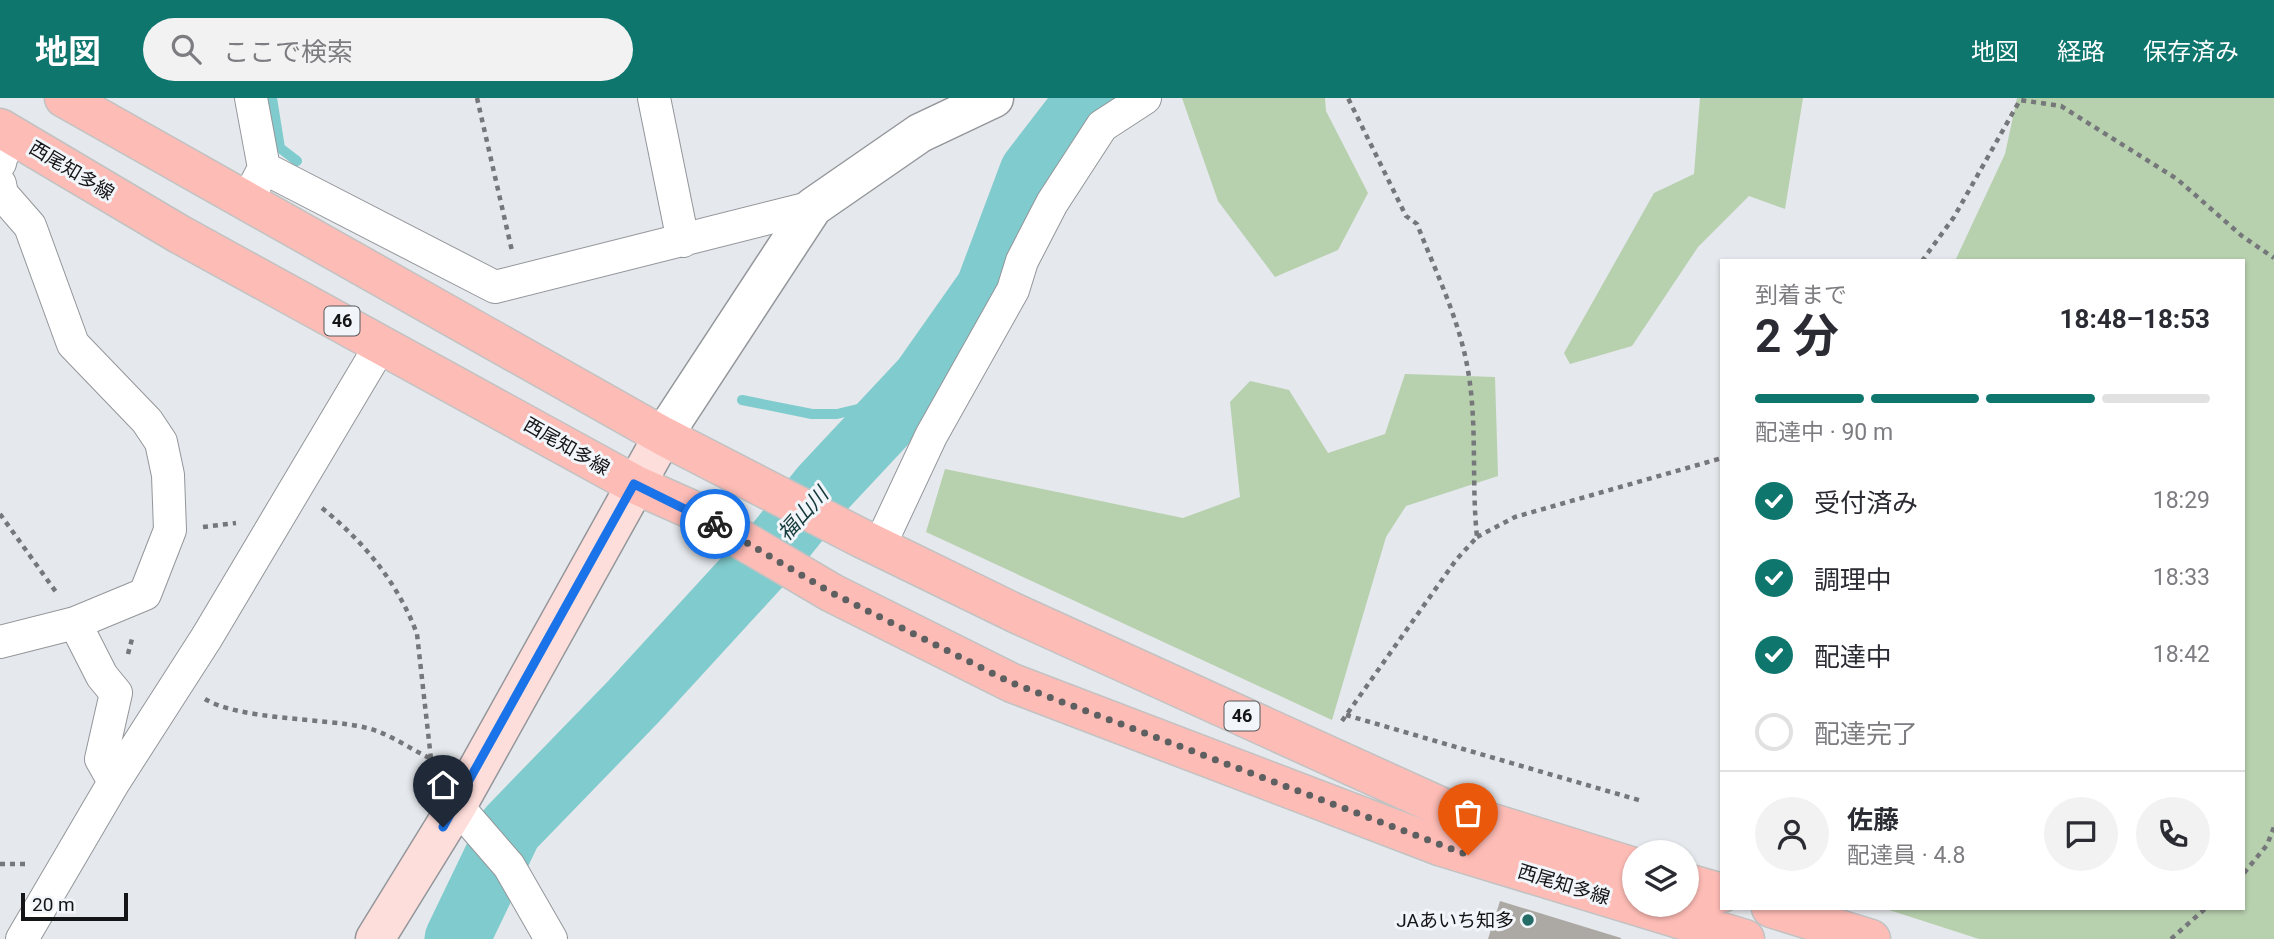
<!DOCTYPE html>
<html lang="ja">
<meta charset="utf-8">
<style>
:root{--surface:#fff;--page:#f2f2f3;--text:#2b2b33;--muted:#7c7c81;--line:#e1e1e2;--accent:#0f766e}
body{margin:0;font-family:Roboto,"Noto Sans JP",sans-serif;background:var(--page);color:var(--text);height:100vh;display:flex;flex-direction:column;font-size:26px;white-space:nowrap}
*{box-sizing:border-box;margin:0}
p{font-size:23px;color:var(--muted)}
.icon{flex:none;width:38px;height:38px;fill:none;stroke:currentColor;stroke-width:2;stroke-linecap:round;stroke-linejoin:round}
.map{position:relative;flex:1;overflow:hidden}
.sheet{position:absolute;left:1720px;top:161px;width:525px;height:651px;display:flex;flex-direction:column;background:var(--surface);border-radius:0px;box-shadow:0 2px 5px #0004}
.sheet>*{flex:none}
.controls{position:absolute;left:1622px;top:742px;display:grid;gap:14px}
.controls a{display:grid;place-items:center;width:77px;height:77px;border-radius:50%;background:var(--surface);box-shadow:0 2px 5px #0004;font-size:35px}
.scale{position:absolute;left:21px;bottom:18px;width:107px;box-sizing:border-box;padding-left:7px;border:4px solid #141516;border-top:0;font-size:19px;line-height:24px;white-space:nowrap;color:#141516;-webkit-text-stroke:5px #f2f5f9;paint-order:stroke}
.pin{position:absolute;display:grid;place-items:center;width:60px;height:60px;color:#fff;margin:-72px -30px;border-radius:50% 50% 50% 0;rotate:-45deg;box-shadow:0 0 7px #0007}
.pin .icon{rotate:45deg}
.courier{position:absolute;display:grid;place-items:center;width:70px;height:70px;margin:-35px;border:5px solid #1a73e8;border-radius:50%;background:#fff;color:#222;box-shadow:0 2px 9px #0007}
.head em{font-style:normal;font-weight:700}
.head div{display:flex;flex-direction:column-reverse}
.head{display:flex;align-items:center;justify-content:space-between;height:119px;padding:0 35px}
h1{font-size:46px;font-weight:700;line-height:52px}
.bar{display:grid;grid-template-columns:repeat(4,1fr);gap:10px 7px;align-content:center;height:84px;padding:0 35px}
.bar i{height:9px;border-radius:5px;background:var(--line)}
.bar .selected{background:var(--accent)}
.bar p{grid-column:span 4}
.line{display:flex;align-items:center;gap:18px;padding:0 35px;border-top:2px solid var(--line)}
.line div{flex:1}
.round{display:grid;place-items:center;flex:none;width:74px;height:74px;border-radius:37px;background:var(--page)}
ol{padding:0 35px;list-style:none}
li{display:flex;align-items:center;gap:21px;height:77px}
li p{margin-inline-start:auto}
li .icon{padding:7px;border-radius:50%;background:var(--accent);color:#fff;stroke-width:4}
li:last-child{color:var(--muted)}
li i{width:38px;height:38px;border:4px solid var(--line);border-radius:50%}
header{display:flex;align-items:center;gap:42px;box-sizing:border-box;height:98px;padding:0 35px;background:var(--accent);color:#fff}
header strong{font-size:33px}
nav{display:flex;gap:38px;margin-inline-start:auto;font-size:24px}
.search{width:490px;height:63px;background:var(--page);display:flex;align-items:center;gap:18px;box-sizing:border-box;padding:0 24px;border-radius:38px;color:var(--muted);font-size:26px}
.map>svg:first-child{display:block}
.green{fill:#b7d0ae}
.lines{fill:none;stroke-linecap:round;stroke-linejoin:round}
.stream{stroke:#80cbcd;stroke-width:10}
.river{stroke:#80cbcd;stroke-width:65}
.building{fill:#aca9a5}
.minor-casing{stroke:#93969a;stroke-width:34}
.tertiary-casing{stroke:#93969a;stroke-width:41}
.secondary-casing{stroke:#93969a;stroke-width:41}
.primary-casing{stroke:#c2c2c2;stroke-width:41}
.path{stroke:#75777a;stroke-width:4.5;stroke-dasharray:5 5;stroke-linecap:butt}
.minor{stroke:#fff;stroke-width:32}
.tertiary{stroke:#fff;stroke-width:38}
.secondary{stroke:#fededb;stroke-width:38}
.primary{stroke:#febcb6;stroke-width:38}
.done{stroke:#5d5f61;stroke-width:7;stroke-dasharray:0 12.6}
.route{stroke:#1a73e8;stroke-width:9}
.poi-dot{fill:#246d67;stroke:#f2f5f9;stroke-width:2.5}
.labels{text-anchor:middle;stroke-width:6;stroke-linejoin:round;paint-order:stroke}
.shield{fill:#f2f5f9;stroke:#57585a;stroke-width:2}
.shield-label{font-size:18px;font-weight:bold;fill:#141516}
.street-label{font-size:19px;fill:#141516;stroke:#f2f5f9}
.poi-label{font-size:19px;fill:#141516;stroke:#f2f5f9;text-anchor:end}
.water-label{font-size:21px;font-style:italic;fill:#153a3b;stroke:#f2f5f9}
</style>
<header>
<strong>地図</strong>
<div class="search"><svg class="icon" aria-label="search" viewBox="0 0 24 24"><circle cx="10" cy="10" r="6"/><path d="M15 15l6 6"/></svg>ここで検索</div>
<nav><a>地図</a><a>経路</a><a>保存済み</a></nav>
</header>
<div class="map">
<svg width="2274" height="841" viewBox="0 0 2274 841">
<rect width="100%" height="100%" fill="#e5e8ec"/>
<path class="green" d="M1182,0h143l1,13 42,82 -30,57 -63,27 -57,-76z
M1700,0h103l-18,111 -36,-13 -51,51 -66,99 -62,18 -6,-11 90,-160 40,-19z
M2017,0h257v841h-295l-96,-31h361v-647h-289l50,-107z
M1405,276l90,3 3,99 -92,30 -20,31 -54,183 -406,-188 19,-63 238,49 57,-21 -10,-95 20,-21 39,9 39,63 57,-19z"/>
<g class="lines">
<path class="stream" d="M272,0l8,50 17,13
M742,302l70,14h25l71,-17"/>
<path class="river" d="M457,841l53,-110 123,-127 144,-157 46,-57 101,-108 64,-91 44,-117 57,-74"/>
</g>
<path class="building" d="M1500,803l121,37v1h-133z"/>
<g class="lines">
<defs>
<path id="minor" d="M251,0l13,70
M654,0l29,143
M0,65l8,-31
M0,86l2,10 28,32 43,118 74,77 14,21 7,33 2,55 -25,64 -70,29 -75,19
M247,103l17,-33 231,119 318,-80
M879,449l52,-111 82,-146 9,-29 30,-58 50,-77 43,-28
M75,525l27,53 14,17 -15,66 13,23
M457,708l52,60 42,73
M22,841l92,-157 93,-145 175,-294"/>
<path id="tertiary" d="M663,338l150,-229 107,-74 74,-35"/>
<path id="secondary" d="M375,841l82,-133 206,-370"/>
<path id="primary" d="M64,0l599,338 198,102 156,76 427,194 190,59
M0,30l179,106 455,250 54,24 144,85 180,90 430,164 303,92
M1687,785l35,10
M1771,810l100,31"/>
</defs>
<use href="#minor" class="minor-casing"/>
<use href="#tertiary" class="tertiary-casing"/>
<use href="#secondary" class="secondary-casing"/>
<use href="#primary" class="primary-casing"/>
<path class="path" d="M477,0l35,153
M1922,163l32,-44 66,-117 41,6 116,73 65,57 32,22
M322,410c42,34 76,75 95,126l14,125
M0,416l56,78
M203,429l33,-4
M1477,439l38,-20 207,-59
M128,556l5,-19
M205,601c35,21 117,19 158,28 29,6 51,26 78,36
M1346,617l296,86
M1342,623l114,-161 21,-23c-6,-57 1,-115 -10,-172 -9,-48 -32,-95 -50,-141l-11,-8 -58,-118
M0,766h28
M2244,775l23,-28 7,-18
M2171,841l35,-31"/>
<use href="#minor" class="minor"/>
<use href="#tertiary" class="tertiary"/>
<use href="#secondary" class="secondary"/>
<use href="#primary" class="primary"/>
</g>
<g class="lines">
<path class="done" d="M715,426l117,69 180,90 456,172"/>
<path class="route" d="M443,729l191,-343 81,40"/>
</g>
<circle class="poi-dot" cx="1528" cy="822" r="7"/>
<g class="labels">
<g class="shield">
<rect x="324.5" y="208.5" width="35" height="29" rx="5"/>
<rect x="1224.5" y="603.5" width="35" height="29" rx="5"/>
</g>
<g class="shield-label">
<text x="342" y="229">46</text>
<text x="1242" y="624">46</text>
</g>
<g class="street-label">
<text transform="translate(72 72) rotate(31)" y="7">西尾知多線</text>
<text transform="translate(567 348) rotate(30)" y="7">西尾知多線</text>
<text transform="translate(1564 786) rotate(17)" y="7">西尾知多線</text>
</g>
<g class="poi-label">
<text x="1514" y="829">JAあいち知多</text>
</g>
<g class="water-label">
<text transform="translate(803 416) rotate(-48)" y="7">福山川</text>
</g>
</g>
</svg>
<div class="controls">
<a><svg class="icon" aria-label="layers" viewBox="0 0 24 24"><path d="M12 4l9 5-9 5-9-5zM3 14l9 5 9-5"/></svg></a>
</div>
<div class="scale">20 m</div>
<div class="pin" style="left:1468px;top:757px;background:#ea580c"><svg class="icon" aria-label="bag" viewBox="0 0 24 24"><path d="M5 8h14l-1 12H6zM9 8a3 3 0 0 1 6 0"/></svg></div>
<div class="pin" style="left:443px;top:729px;background:#1f2937"><svg class="icon" aria-label="home" viewBox="0 0 24 24"><path d="M3 11l9-7 9 7M6 9v11h12V9"/></svg></div>
<div class="courier" style="left:715px;top:426px"><svg class="icon" aria-label="bike" viewBox="0 0 24 24"><circle cx="6" cy="16" r="4"/><circle cx="18" cy="16" r="4"/><path d="M6 16l4-8h5l3 8M10 8l3 8H6M13 5h3"/></svg></div>
<section class="sheet">
<div class="head"><div><h1>2 分</h1><p>到着まで</p></div><em>18:48–18:53</em></div>
<div class="bar"><i class="selected"></i><i class="selected"></i><i class="selected"></i><i></i><p>配達中 · 90 m</p></div>
<ol>
<li><svg class="icon" aria-label="check" viewBox="0 0 24 24"><path d="M5 12l5 5 9-10"/></svg>受付済み<p>18:29</p></li>
<li><svg class="icon" aria-label="check" viewBox="0 0 24 24"><path d="M5 12l5 5 9-10"/></svg>調理中<p>18:33</p></li>
<li><svg class="icon" aria-label="check" viewBox="0 0 24 24"><path d="M5 12l5 5 9-10"/></svg>配達中<p>18:42</p></li>
<li><i></i>配達完了</li>
</ol>
<div class="line" style="height:126px"><a class="round"><svg class="icon" aria-label="person" viewBox="0 0 24 24"><circle cx="12" cy="8" r="4"/><path d="M4 21q1-7 8-7t8 7"/></svg></a><div><b>佐藤</b><p>配達員 · 4.8</p></div><a class="round"><svg class="icon" aria-label="chat" viewBox="0 0 24 24"><path d="M4 5h16v11H9l-5 4z"/></svg></a><a class="round"><svg class="icon" aria-label="phone" viewBox="0 0 24 24"><path d="M5 4h4l2 5-3 2q2 4 5 5l2-3 5 2v4C11 20 4 13 5 4z"/></svg></a></div>
</section>
</div>
